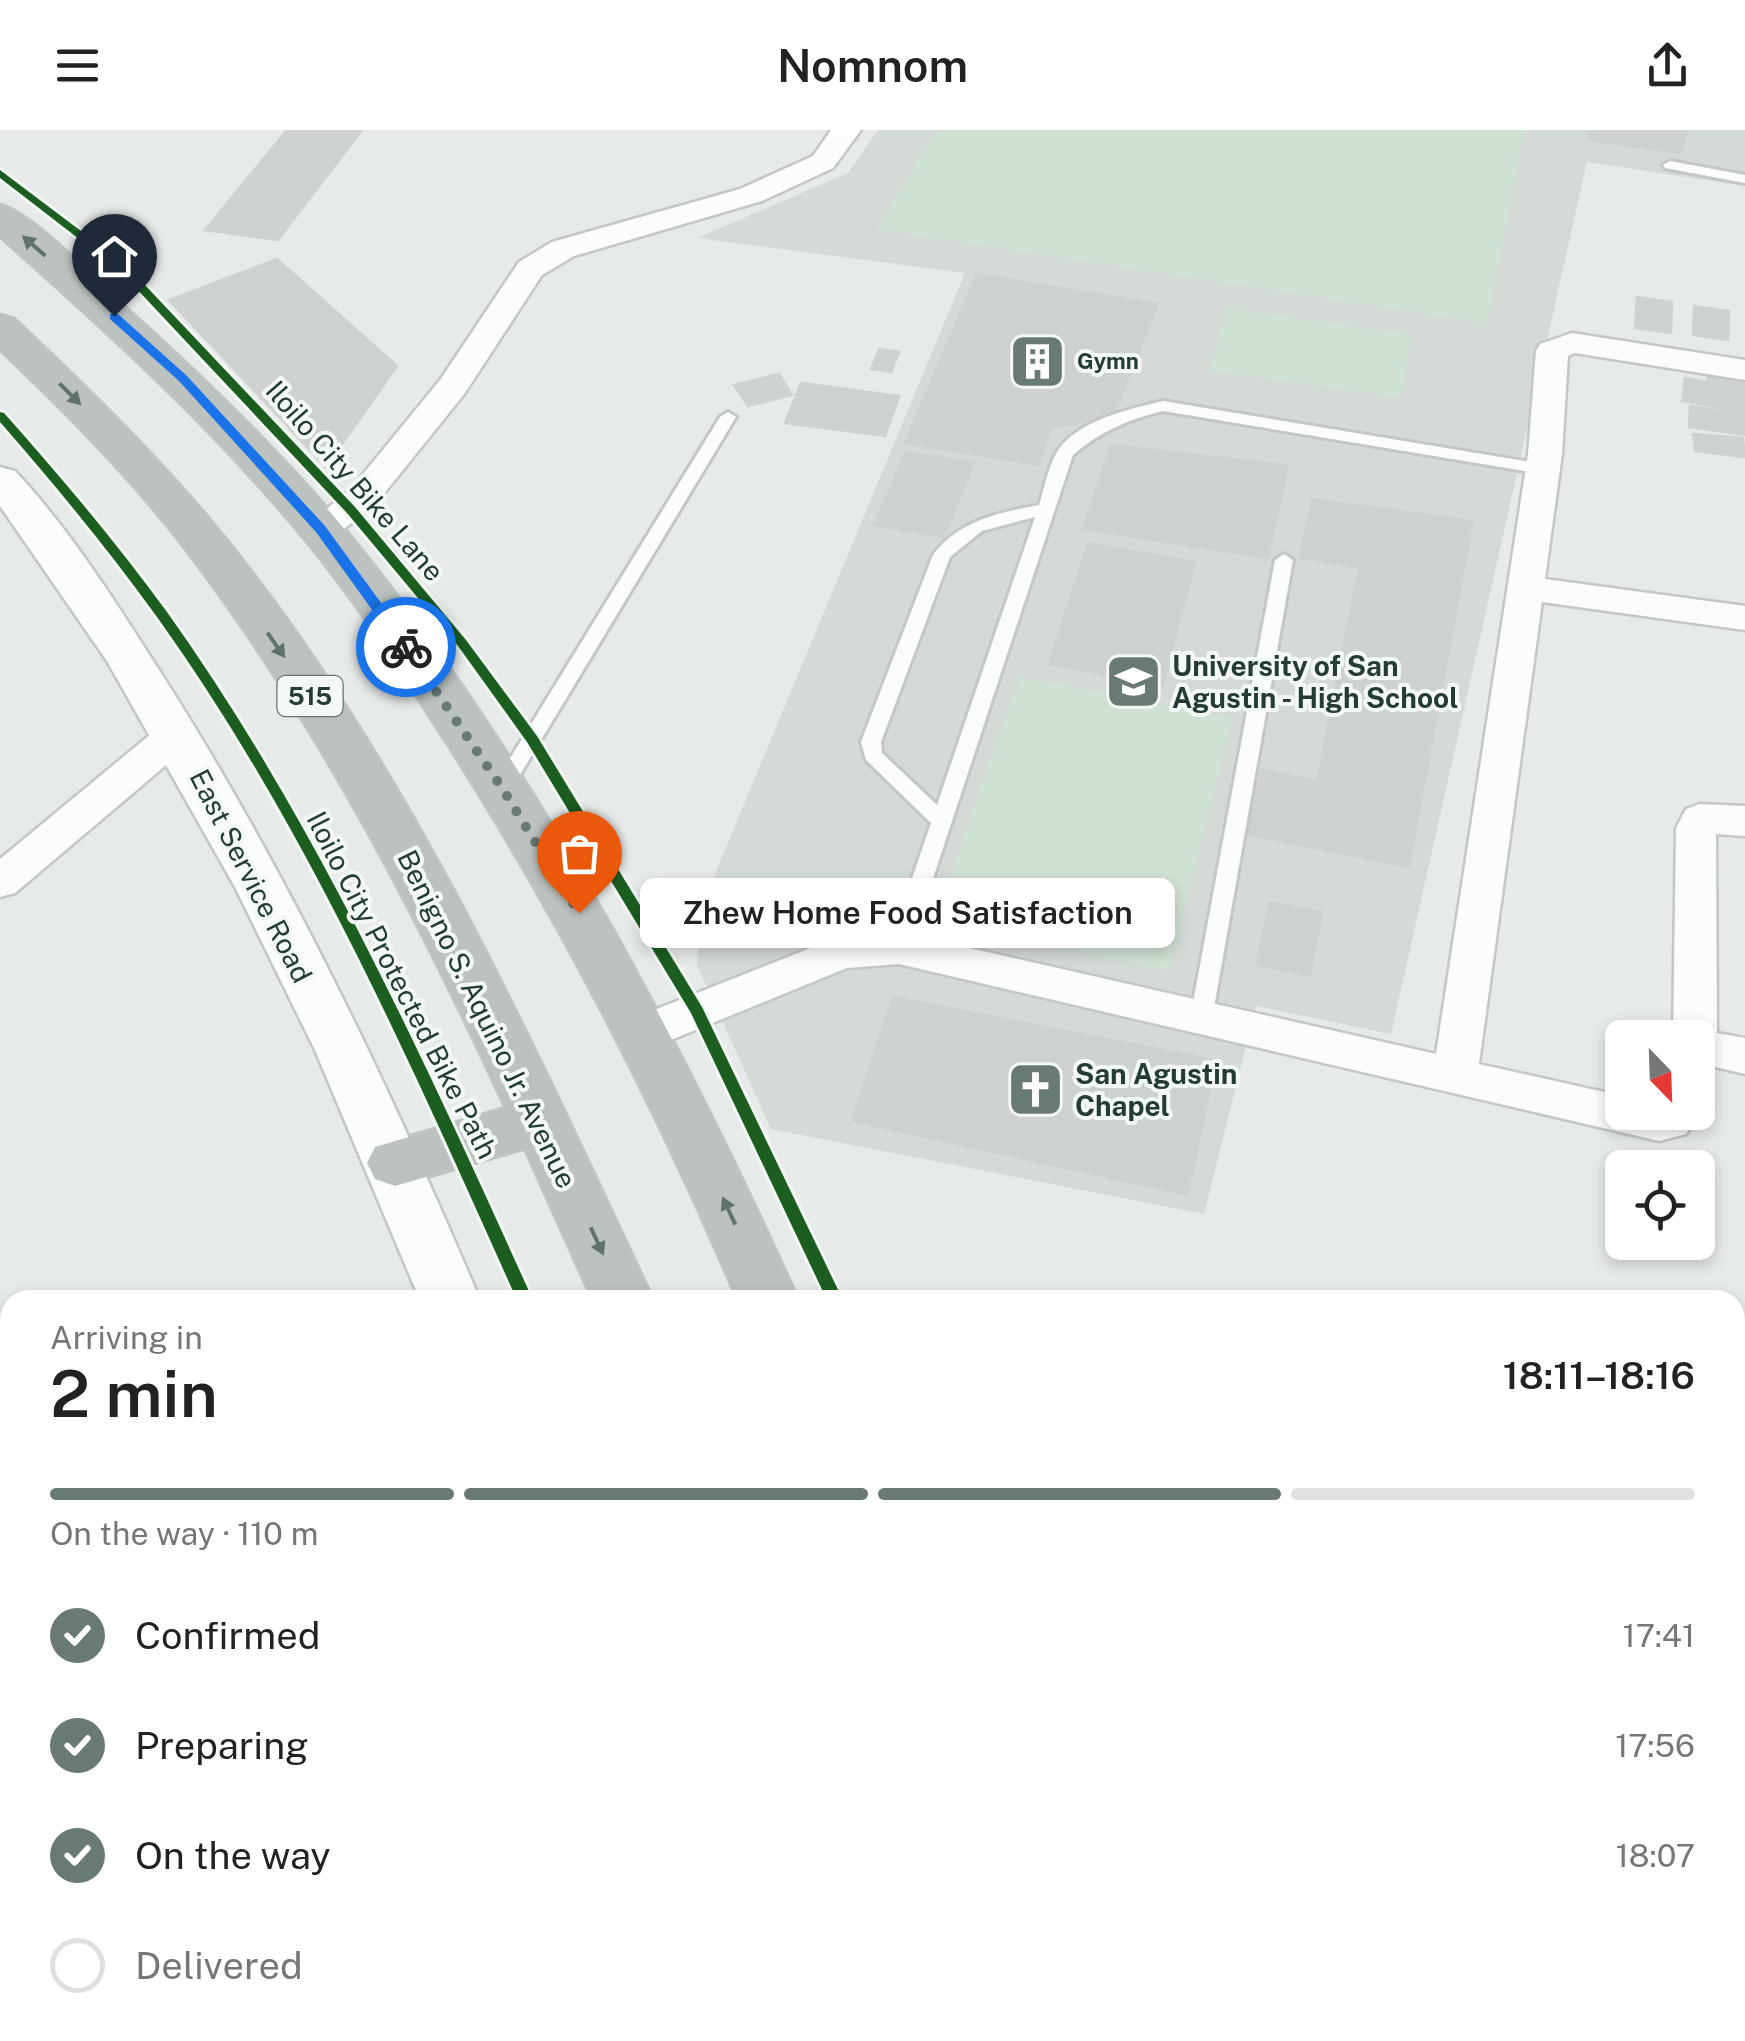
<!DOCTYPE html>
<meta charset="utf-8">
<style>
:root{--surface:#fff;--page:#f2f2f2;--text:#222;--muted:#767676;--line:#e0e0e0;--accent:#687a73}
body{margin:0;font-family:"Public Sans",sans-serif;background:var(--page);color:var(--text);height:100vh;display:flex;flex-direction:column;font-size:38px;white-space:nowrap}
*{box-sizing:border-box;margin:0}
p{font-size:32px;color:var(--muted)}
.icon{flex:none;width:55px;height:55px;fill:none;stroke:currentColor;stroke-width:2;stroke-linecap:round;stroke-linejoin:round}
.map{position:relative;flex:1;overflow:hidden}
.side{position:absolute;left:0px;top:1160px;width:1745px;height:752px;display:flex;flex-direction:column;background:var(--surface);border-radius:30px 30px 0 0;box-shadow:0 5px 15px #0003}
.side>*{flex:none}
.needle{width:65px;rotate:157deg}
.fabs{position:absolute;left:1605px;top:890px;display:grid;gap:20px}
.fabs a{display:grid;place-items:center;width:110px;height:110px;border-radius:15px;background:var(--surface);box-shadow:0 5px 15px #0003;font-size:50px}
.pin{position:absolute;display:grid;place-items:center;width:85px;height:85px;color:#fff;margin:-102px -42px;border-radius:50% 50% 50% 0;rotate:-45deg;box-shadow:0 0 10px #0007}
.pin .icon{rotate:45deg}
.courier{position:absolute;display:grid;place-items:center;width:100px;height:100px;margin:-50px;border:8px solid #1a73e8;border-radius:50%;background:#fff;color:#222;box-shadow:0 2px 12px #0007}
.bubble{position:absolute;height:70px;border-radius:15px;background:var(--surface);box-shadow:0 5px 15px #0003;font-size:32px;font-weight:600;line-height:70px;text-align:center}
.head em{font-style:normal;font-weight:600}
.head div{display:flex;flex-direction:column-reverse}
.head{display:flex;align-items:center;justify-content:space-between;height:170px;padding:0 50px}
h1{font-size:65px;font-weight:600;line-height:75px}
.bar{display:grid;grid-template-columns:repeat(4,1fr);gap:15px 10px;align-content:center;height:120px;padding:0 50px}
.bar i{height:12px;border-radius:8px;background:var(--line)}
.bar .active{background:var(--accent)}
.bar p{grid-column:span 4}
ol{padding:0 50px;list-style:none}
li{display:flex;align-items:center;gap:30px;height:110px}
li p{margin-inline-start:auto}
li .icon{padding:10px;border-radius:50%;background:var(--accent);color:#fff;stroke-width:4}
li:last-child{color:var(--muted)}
li i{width:55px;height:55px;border:5px solid var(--line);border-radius:50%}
header{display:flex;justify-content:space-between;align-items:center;height:130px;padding:0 50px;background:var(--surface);font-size:45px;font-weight:600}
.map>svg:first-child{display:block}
.built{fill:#d4dbd7}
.green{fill:#d0e2d4}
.building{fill:#cdd1cf;stroke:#ced3d1;stroke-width:2.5}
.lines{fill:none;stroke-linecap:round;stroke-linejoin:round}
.lane-casing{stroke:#c3c7c5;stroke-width:6}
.street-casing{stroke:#c3c7c5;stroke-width:5}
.secondary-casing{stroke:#c2c8c5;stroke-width:5}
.highway-casing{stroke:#bec6c3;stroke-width:5}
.lane{fill:#fbfcfc;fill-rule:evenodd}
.street{fill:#fbfcfc;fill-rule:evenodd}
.secondary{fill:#fbfcfc;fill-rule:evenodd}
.highway{fill:#bcc2c0;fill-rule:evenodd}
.cycleway-casing{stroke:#f4f9f6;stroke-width:6}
.cycleway{fill:#1b5e20;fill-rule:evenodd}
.oneway{fill:#61726c}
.route{fill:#1a73e8}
.done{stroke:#687a73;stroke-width:10;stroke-dasharray:0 18}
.labels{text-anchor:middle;stroke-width:8;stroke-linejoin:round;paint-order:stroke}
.far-poi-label{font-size:22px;font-weight:bold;fill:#243d34;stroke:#f4f9f6;text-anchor:start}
.shield{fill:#f4f9f6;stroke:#62756e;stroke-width:2.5}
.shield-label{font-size:25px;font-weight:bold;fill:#243d34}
.street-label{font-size:28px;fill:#243d34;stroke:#f4f9f6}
.poi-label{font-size:28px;font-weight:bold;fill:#243d34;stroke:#f4f9f6;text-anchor:start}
</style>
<header><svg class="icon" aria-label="menu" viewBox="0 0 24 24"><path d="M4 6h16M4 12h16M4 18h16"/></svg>Nomnom<svg class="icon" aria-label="share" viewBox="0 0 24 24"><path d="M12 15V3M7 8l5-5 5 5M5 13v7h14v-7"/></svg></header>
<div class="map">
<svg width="1745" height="1911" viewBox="0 0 1745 1911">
<rect width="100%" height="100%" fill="#e6eae8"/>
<path class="built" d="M878,0h867v56l-158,-24 -196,872 -135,-28 -52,208 -433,-85 -74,-164 8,-67 260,-625 -268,-35 151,-65z"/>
<path class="green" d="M937,0h587l-37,193 -610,-94z
M1226,178l185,27 -10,62 -191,-26z
M1019,547l213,41 -63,253 -234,-49z"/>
<path class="building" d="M287,0h75l-84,110 -73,-10z
M1589,0h98l-6,23 -93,-13z
M277,129l120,107 -71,101 -157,-167z
M977,144l181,30 -45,113 -62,11 -13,37 -133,-22z
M1637,167l35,5 -1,31 -36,-5z
M1694,176l35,5 -1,29 -35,-5z
M879,219l20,3 -8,20 -20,-3z
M779,244l13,21 -44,11 -14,-21z
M1708,247l37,7v28l-63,-11 3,-23 22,4z
M801,253l98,13 -14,40 -100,-13z
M1690,276l55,8v21l-56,-8z
M1693,304l50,4 2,19 -50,-6z
M1111,315l177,20 -20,93 -185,-29z
M906,322l68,11 -30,74 -70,-12z
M1312,369l161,22 -64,346 -164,-33 17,-64 55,11 42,-213 -59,-11z
M1088,413l107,19 -32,123 -114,-21z
M1270,772l52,10 -12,64 -54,-11z
M893,867l323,63 -28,135 -336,-74z
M95,1902h241l2,9h-242z
M417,1902h76l2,9h-102z"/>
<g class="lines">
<defs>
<path id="lane" d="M1670,31l75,14v8l-80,-15 -2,-3z
M1163,271l380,63 9,5 -9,5 -380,-63c-34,8 -64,21 -90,44l-163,493 -11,8 -8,-2 -3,-6 43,-125 -65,-63 -5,-18 72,-187c26,-35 65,-42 106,-50 5,-16 9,-38 18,-53 20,-32 73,-43 106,-51zM1035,387l-98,288 -55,-52 -1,-11 69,-185 32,-26z
M728,282l8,5 -227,376h-14l-3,-5 3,-5 225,-366z
M1284,424l9,6 -81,459 -11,9 -11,-9 85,-459z"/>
<path id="street" d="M831,0h30l-28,38 -71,33 -188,55 -32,19 -77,118 -91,113 -41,31h-26l-5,-8 48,-39 90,-110 79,-118 33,-20 188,-53 73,-33z
M1572,203l173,27v20l-170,-27 -7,3 -6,98 -17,125 200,27v24l-203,-28 -63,462 143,32v16h76v-6l3,6 -15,22 -27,7 -760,-177 -52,4 -186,76 -16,5 -16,-5 -6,-12 6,-12 199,-79 71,-9 537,122 92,-600 8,-103 4,-7z
M177,590l14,4 6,10 -6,10 -176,149 -15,4v-38l163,-135z
M1700,674l45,2v30l-29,-2 1,199 28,5v36l-47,-11v-25h-25l3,-210 10,-19z"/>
<path id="secondary" d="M0,337l15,4c57,61 101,132 146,202 127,199 227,410 319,627h-60l-105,-250 -80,-163 -128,-226 -107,-155z
M618,1902h74l2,9h-74z"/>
<path id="highway" d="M0,75c32,8 100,79 128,105 78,70 156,145 223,227 181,223 329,501 447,763h-60c-83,-196 -179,-383 -294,-562 -44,-68 -87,-136 -139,-199 -91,-111 -198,-208 -305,-303z
M0,185l14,4c70,66 138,132 200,206 190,229 314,510 439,775h-60l-68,-152 -130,38 -20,-7 -8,-16 8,-16 131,-39c-90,-195 -189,-387 -320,-559 -56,-73 -120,-137 -186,-200z
M830,1902h74l3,9h-74z
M1013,1902h74l3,9h-74z"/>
</defs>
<use href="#lane" class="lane-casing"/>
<use href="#street" class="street-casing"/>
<use href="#secondary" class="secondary-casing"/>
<use href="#highway" class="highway-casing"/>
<use href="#lane" class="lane"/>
<use href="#street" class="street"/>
<use href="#secondary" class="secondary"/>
<use href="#highway" class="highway"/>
<defs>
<path id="cycleway" d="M0,40l126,95 229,242 111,133 71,96 165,271 141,293h-16l-136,-287 -164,-271 -69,-96 -111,-133 -229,-244 -118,-91z
M0,282l4,1c57,64 112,129 163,199 151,212 259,452 366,688h-16c-105,-234 -210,-474 -360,-683 -49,-68 -102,-132 -157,-195z"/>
</defs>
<use href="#cycleway" class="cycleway-casing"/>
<use href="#cycleway" class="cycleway"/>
</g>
<defs><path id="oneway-solid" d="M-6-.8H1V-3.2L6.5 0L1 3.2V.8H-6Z" transform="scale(2.5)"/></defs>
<g class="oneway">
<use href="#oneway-solid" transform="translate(34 116) rotate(-139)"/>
<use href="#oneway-solid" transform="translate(70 264) rotate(45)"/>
<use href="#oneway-solid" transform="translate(276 515) rotate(55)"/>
<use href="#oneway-solid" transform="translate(729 1081) rotate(-115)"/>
<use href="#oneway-solid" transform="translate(597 1111) rotate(65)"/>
</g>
<path class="route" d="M110,184h8l69,62 138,150 86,118v6h-10l-85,-118 -137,-151 -69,-62z"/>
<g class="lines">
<path class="done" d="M406,517l96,141 77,125"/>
</g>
<defs>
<symbol id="building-square" viewBox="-11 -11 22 22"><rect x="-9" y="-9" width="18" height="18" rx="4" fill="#687a73" stroke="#f4f9f6"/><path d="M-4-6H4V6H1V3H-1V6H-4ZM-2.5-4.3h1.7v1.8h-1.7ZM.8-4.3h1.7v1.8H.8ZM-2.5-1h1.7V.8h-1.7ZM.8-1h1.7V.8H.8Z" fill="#fff"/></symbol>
<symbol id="school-square" viewBox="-11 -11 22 22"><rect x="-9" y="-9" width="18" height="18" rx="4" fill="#687a73" stroke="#f4f9f6"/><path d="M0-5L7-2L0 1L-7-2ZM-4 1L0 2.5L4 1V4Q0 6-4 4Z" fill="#fff"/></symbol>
<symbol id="church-square" viewBox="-11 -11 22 22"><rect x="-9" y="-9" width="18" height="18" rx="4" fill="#687a73" stroke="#f4f9f6"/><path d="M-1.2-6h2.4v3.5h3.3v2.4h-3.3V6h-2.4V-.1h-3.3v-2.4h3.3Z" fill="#fff"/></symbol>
</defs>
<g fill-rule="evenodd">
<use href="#building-square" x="1006" y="200" width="63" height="63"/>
<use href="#school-square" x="1102" y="520" width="63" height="63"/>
<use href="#church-square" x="1004" y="928" width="63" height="63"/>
</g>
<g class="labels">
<g class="far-poi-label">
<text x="1077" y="239">Gymn</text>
</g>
<rect class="shield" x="277.5" y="546" width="65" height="40" rx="8"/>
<g class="shield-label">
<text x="310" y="575">515</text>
</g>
<g class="street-label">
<text transform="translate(355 351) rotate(49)" y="10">Iloilo City Bike Lane</text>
<text transform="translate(251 746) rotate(63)" y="10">East Service Road</text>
<text transform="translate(402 855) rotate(63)" y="10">Iloilo City Protected Bike Path</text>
<text transform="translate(487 889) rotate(64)" y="10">Benigno S. Aquino Jr. Avenue</text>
</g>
<g class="poi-label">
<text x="1172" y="546">University of San<tspan x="1172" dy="32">Agustin - High School</tspan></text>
<text x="1075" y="954">San Agustin<tspan x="1075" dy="32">Chapel</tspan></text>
</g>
</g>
</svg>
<div class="fabs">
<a><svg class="needle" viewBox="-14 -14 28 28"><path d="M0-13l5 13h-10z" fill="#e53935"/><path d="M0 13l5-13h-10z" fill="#767676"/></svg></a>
<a><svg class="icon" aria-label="locate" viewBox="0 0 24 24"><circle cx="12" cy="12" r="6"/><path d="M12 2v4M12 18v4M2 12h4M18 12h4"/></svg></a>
</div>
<div class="pin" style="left:579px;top:783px;background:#ea580c"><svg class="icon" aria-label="bag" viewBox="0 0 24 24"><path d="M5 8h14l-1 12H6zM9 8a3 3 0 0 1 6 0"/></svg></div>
<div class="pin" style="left:114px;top:186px;background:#1f2937"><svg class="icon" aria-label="home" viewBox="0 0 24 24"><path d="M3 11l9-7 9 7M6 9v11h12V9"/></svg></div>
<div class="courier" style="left:406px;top:517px"><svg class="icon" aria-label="bike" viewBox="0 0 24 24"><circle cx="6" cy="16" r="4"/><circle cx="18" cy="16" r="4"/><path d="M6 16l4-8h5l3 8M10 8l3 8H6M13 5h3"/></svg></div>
<div class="bubble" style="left:640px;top:748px;width:535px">Zhew Home Food Satisfaction</div>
<section class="side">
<div class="head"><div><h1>2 min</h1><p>Arriving in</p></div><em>18:11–18:16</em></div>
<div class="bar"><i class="active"></i><i class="active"></i><i class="active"></i><i></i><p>On the way · 110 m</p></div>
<ol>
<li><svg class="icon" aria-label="check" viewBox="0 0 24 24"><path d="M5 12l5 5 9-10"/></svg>Confirmed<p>17:41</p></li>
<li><svg class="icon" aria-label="check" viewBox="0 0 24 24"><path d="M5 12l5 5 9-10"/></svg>Preparing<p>17:56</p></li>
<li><svg class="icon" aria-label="check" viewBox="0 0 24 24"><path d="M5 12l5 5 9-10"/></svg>On the way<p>18:07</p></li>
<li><i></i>Delivered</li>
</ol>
</section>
</div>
